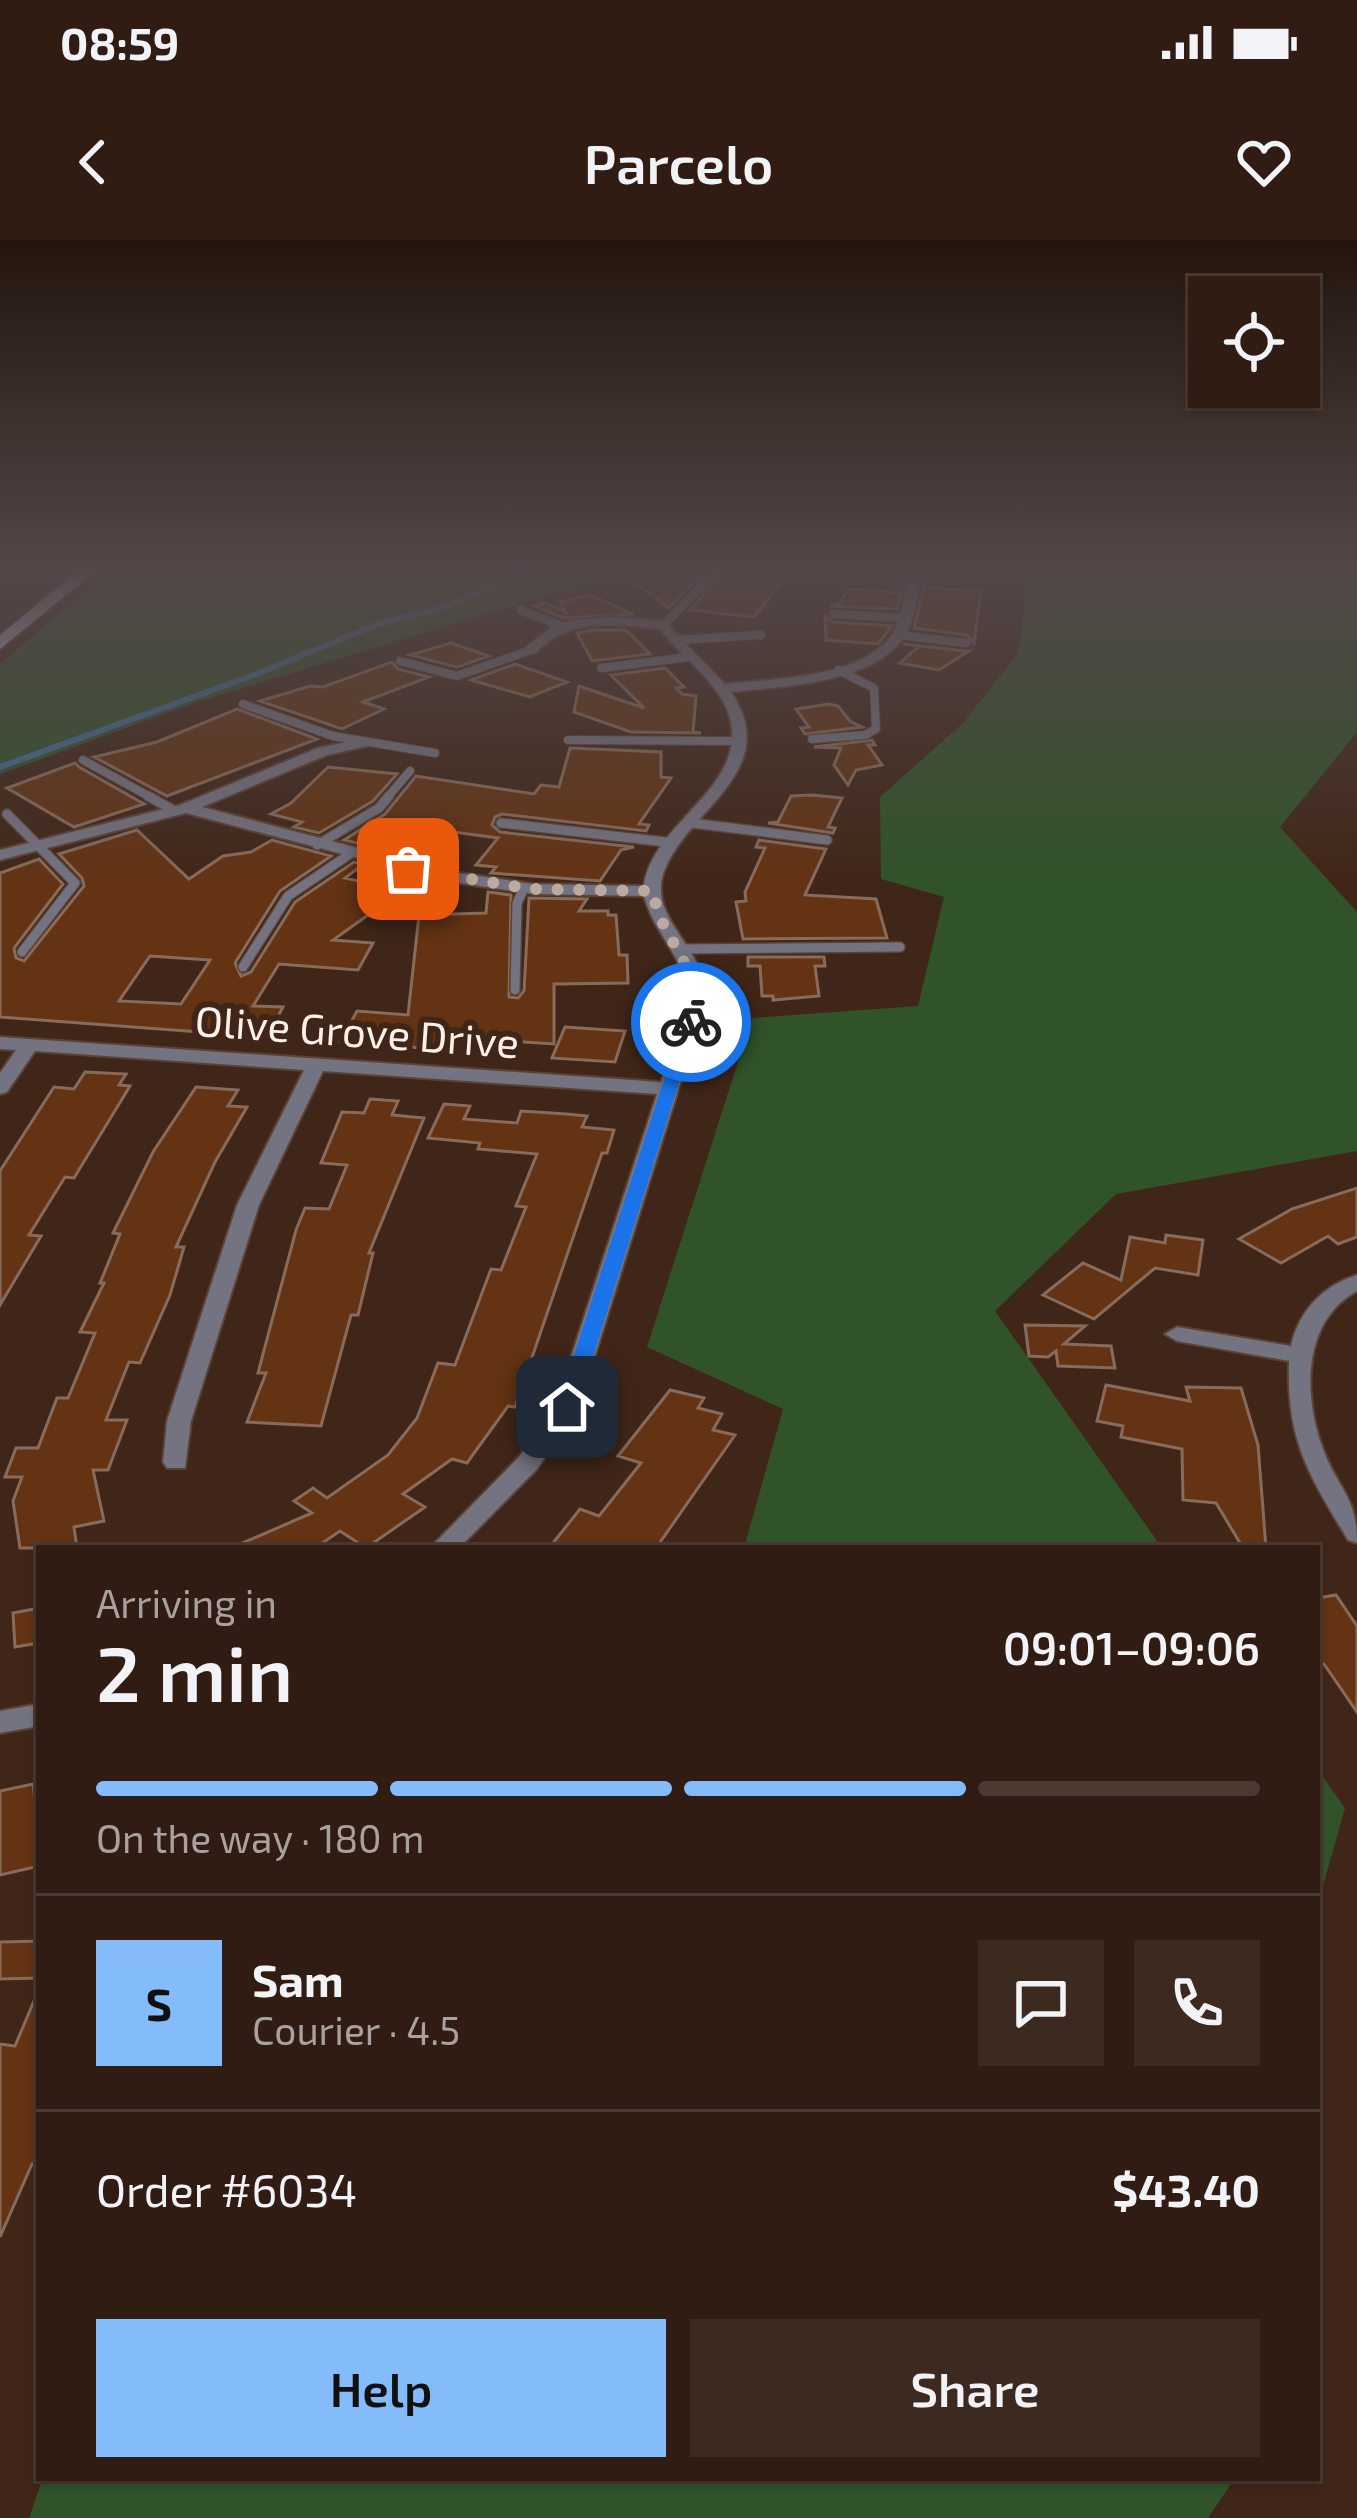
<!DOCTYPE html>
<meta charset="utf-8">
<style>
:root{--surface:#301c12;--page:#3c2920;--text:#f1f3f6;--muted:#a8a19f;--line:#4b3a32;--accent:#84bbfb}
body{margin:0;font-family:"Exo 2",sans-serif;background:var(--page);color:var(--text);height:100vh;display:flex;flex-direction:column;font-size:45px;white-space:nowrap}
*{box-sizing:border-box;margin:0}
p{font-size:39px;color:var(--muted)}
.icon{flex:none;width:66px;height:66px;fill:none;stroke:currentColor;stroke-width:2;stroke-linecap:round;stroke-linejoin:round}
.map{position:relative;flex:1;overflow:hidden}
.panel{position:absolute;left:36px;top:1305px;width:1284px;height:936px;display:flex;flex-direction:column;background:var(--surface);border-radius:0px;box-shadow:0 3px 9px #0004,0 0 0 3px var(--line)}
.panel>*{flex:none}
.fabs{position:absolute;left:1188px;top:36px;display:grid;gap:24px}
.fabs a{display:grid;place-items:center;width:132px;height:132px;border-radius:0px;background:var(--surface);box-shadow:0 3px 9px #0004,0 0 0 3px var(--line);font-size:60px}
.pin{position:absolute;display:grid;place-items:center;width:102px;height:102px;color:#fff;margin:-51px;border-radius:24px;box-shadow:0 6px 18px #0006}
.courier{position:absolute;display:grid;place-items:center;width:120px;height:120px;margin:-60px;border:9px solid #1a73e8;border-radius:50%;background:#fff;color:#222;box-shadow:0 3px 15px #0007}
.head em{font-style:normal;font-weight:600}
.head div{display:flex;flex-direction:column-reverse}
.head{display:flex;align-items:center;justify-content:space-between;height:204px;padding:0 60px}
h1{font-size:78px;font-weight:600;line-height:90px}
.bar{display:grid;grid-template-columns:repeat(4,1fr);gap:18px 12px;align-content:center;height:144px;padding:0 60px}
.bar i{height:15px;border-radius:9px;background:var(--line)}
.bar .on{background:var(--accent)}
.bar p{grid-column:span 4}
.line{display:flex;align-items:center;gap:30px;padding:0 60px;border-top:3px solid var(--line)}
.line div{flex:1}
.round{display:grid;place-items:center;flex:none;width:126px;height:126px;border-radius:0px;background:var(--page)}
.primary-button{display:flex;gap:24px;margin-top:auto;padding:24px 60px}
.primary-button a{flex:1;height:138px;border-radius:0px;background:var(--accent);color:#111;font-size:48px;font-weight:600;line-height:138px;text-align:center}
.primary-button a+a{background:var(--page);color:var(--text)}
.status{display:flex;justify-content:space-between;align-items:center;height:84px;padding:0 60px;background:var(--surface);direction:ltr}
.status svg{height:33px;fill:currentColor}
header{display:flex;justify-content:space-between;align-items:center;height:156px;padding:0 60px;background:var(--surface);font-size:54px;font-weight:600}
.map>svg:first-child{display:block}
.green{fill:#31532a}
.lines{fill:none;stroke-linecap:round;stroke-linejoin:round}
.stream{stroke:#416d96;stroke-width:6}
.building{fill:#633313;stroke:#886b5a;stroke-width:3;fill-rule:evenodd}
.lane-far1-casing{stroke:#5b4235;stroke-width:10}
.lane-casing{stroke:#5b4235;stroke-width:12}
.street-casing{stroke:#5b4235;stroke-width:4}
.primary-casing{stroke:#5b4235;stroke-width:4}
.lane-far1{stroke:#747381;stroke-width:8}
.lane{stroke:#747381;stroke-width:9}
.street{fill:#747381;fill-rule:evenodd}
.primary{fill:#bbb9d4;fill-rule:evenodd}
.route{fill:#1a73e8}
.done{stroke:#bcaaa0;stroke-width:12;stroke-dasharray:0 21.6}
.labels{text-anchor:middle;stroke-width:12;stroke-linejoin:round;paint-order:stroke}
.street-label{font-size:42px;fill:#fff1e9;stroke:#402618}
</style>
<div class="status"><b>08:59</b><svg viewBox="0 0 49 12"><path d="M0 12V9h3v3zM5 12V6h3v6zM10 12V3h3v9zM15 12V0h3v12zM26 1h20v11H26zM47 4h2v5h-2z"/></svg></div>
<header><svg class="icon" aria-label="back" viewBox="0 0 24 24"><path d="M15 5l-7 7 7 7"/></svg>Parcelo<svg class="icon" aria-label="heart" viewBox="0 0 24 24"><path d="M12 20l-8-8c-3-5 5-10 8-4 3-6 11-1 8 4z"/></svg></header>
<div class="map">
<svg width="1357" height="2278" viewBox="0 0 1357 2278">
<rect width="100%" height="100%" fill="#402618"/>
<path class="green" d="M114,326h529l-446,136 -197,72v-110z
M1357,340v152l-77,95 77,85v239l-241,43 -121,117 167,237h-418l39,-139 -136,-62 105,-329 166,-12 26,-109 -63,-18 -1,-82 83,-74 56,-71 8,-69z
M1317,1529l28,39 -28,99z
M43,2238h1192l-27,40h-1179z"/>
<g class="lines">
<path class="stream" d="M0,527l254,-92 124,-51 71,-18 85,-40"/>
</g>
<path class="building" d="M615,328l32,3 57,1 -35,36z
M723,333l54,6 5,3 -28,35 -64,-7z
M924,348l57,3 -7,52 -7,-8 -53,-7z
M856,349l45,4 -4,16 -67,-3 9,-2 9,-14z
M584,356h9l40,18 -69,4 -30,-12 12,-3 19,9 -5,-10z
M825,376l8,6 59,4 -14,18 -52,-4z
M594,390h32l24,24 -58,7 -15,-28z
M451,403l38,13 -32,11 -47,-12z
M903,404l62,7h4l-30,19 -39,-7 19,-17z
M392,422l6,7 31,8 -66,25 21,7 -42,20 -82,-28 50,-15 13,1z
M515,424l52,18 -37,15 -59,-17z
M665,428l19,19 -8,1 6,6 14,2 -3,36 8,1 -70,-1 -57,-20 5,-26 65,22 -33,-33z
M829,464l9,2 12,15 12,6 -57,7 -4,-6 8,-1 -13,-18z
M237,469l80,30 -150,57 -73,-39 63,-15z
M872,500l3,5h-7l14,20 -26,5 -8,15 -14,-20 7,-17 -27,-1z
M570,508l91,4v25l10,1 -32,46 10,1 -3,6 -144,-17 -7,3 -3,8 8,7 134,15 -13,3 -21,31 -109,-8 5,-6 -20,-2 22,-27 -52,-7 -24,14 -27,-2 -10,7 -41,-10 41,-26 31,-38 118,18 7,-9 18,2z
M75,523l4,4 65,37 -70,23 -67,-39z
M328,527l69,7 -24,27 -54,32 -25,-6 8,-5 -31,-8 20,-11z
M812,555l30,3 -14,29 7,1 -2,5 -65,-10 10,-1 13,-26z
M137,590l52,49 34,-23 28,-4 21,-12 59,16 -51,35 -45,72 6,13 10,-4 44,-70 59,-40 10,2 -19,14 49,11 -5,4 7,2 -63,45 40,3 -15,27 -79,-6 -26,42 30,1 -16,30 -267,-20v-144l39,-14 24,25 -49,64 2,10 8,3 60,-75 -2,-8 -23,-24zM150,716l60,4 -29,44 -62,-3z
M759,600l67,9 -21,46 71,4 11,39 -144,1 -7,-37 10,-1 -1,-9 20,-44 -9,-1z
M488,652l23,3 -2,102 9,1 6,-7 5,-93 58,1 -8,12h29v4h8l3,40h8l1,28 -74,1v60l-44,-3 -5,13 -23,-1 5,-12 -48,-3 -5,11 -94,-7 17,-31 51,4 11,-100 67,-2z
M748,717h76l1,9h-10l4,30 -46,4v-4h-11l-2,-30h-12z
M565,787l60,4 -10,31 -63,-4z
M85,832l41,2 -7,11 11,1 -56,92 -9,-1 -36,58 12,1 -41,69v-134l54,-84 20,2z
M196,847l42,3 -10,16 19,1 -32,55 -39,85h8l-14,48 -30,68 -11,-1 -23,58h21l-19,50h-15l11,51 -30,6 3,21h-57l-7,-47 9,-24h-17l11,-29h22l19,-50h11l27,-65 -15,-1 24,-49h-4l20,-49 -7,-1 40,-81z
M370,859l28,2 -6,14 32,3 -55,135h4l-15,62h-7l-30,111 -74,-4 19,-49h-8l38,-143 9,-22 24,1 18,-44 -26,-2 21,-51 22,1z
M444,864l26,2 -6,13 53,4 4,-12 46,3 20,2 -5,11 32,3 -7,23h-5l-87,254 -7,-1 -41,57 -15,-4 -49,35 22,13 -59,41 -26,-17 -25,17h-84l81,-35 -18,-12 19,-13 14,10 61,-43 29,-37 21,-55 17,2 36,-96 10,1 25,-63 -10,-1 21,-52 -59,-5 2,-6 -52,-5z
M1357,948v49l-19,7 -10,-8 -47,27 -42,-24 53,-30z
M1166,995l37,5 -5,35 -43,-7 -61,51 -51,-24 40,-32 38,17 9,-43 35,6z
M1025,1085l60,1 -21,18 47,2 4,22 -57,-2 -2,-15 -8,6 -19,-1z
M1106,1145l84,16 -4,-14 55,1 17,57 8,103h-23l-27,-45 -33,-3 -1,-51 -61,-12 2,-11 -26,-5z
M670,1150l34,8 -6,10 24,6 -9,16 22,5 -79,113h-107l31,-39 19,7 42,-53 -23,-7z
M1336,1355l21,31v86l-33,-48 -7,1v-67z
M39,1368v35l-24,4 -2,-34z
M33,1544l2,16 4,-1v67l-39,9v-84z
M39,1701v37l-39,1v-37z
M39,1749v177l-7,-2 -32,73v-193l15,2z"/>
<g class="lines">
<defs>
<path id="lane-far1" d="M521,370l45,18
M833,374l71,4
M664,385l51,-53
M899,395l67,8
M676,400l85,-5
M400,421l57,15 74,-26
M601,428l88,-11
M243,464l90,32 102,17
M812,499l53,-4 11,-6 -2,-41 -36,-18
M568,500l169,1
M83,520l71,39
M386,559l24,-28"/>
<path id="lane" d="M148,556l27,15
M7,574l68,69 -53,69
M501,583l173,20
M692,583l135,17
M317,605l62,-37 10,-12
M679,709l221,-2
M243,727l45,-71 62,-42
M515,750l2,-87 7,-15"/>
<path id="street" d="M913,342l6,4c-3,15 -5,32 -12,46 -28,52 -125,54 -176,60 53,78 -43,118 -66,177 -17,40 23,68 35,102 6,16 4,30 1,46l-122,390 -42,62 -78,79h-29l89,-91 36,-51 102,-312 -334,-23 -64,134 -68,216 -6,47h-18l-4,-6 4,-41 70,-216 67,-135 -269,-19 -28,41 -7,2v-21l16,-23 -16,-1v-12l661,45c14,-41 37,-85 13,-127 -11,-20 -24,-36 -30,-59l-111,-2 -88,-13 -259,-68 -186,47v-10l180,-45 138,-57 44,-9 7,4 -2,3 -40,9 -125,52 244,64 87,13 111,2c7,-65 115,-103 82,-179 -14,-30 -46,-52 -66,-78 -43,-5 -93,-12 -124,24h-10v-6l26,-20 21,-7 39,-3 52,4 61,63c47,-5 141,-6 169,-52 7,-14 9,-31 13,-46z
M1357,1035v16c-55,30 -54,105 -34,158 15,41 34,46 34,94l-9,-3c-39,-65 -62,-100 -59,-179l-112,-20 -12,-7 12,-7 114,19c8,-35 31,-60 66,-71z
M39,1464v22l-39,7v-22z"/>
<path id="primary" d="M84,326h17l-101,83v-14z"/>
</defs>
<use href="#lane-far1" class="lane-far1-casing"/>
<use href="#lane" class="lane-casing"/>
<use href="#street" class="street-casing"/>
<use href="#primary" class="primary-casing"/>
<use href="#lane-far1" class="lane-far1"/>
<use href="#lane" class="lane"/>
<use href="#street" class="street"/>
<use href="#primary" class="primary"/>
</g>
<linearGradient id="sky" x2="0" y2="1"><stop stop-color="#23150d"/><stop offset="0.51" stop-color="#534748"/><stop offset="1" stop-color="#534748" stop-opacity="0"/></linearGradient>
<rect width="1357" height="645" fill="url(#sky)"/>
<path class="route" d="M691,777l7,5 -121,385 -17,4 -3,-4 126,-385z"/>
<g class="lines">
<path class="done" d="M408,629l124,20 121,2c8,54 50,69 38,131"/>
</g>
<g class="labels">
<g class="street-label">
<text transform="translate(357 792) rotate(4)" y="15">Olive Grove Drive</text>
</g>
</g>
</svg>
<div class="fabs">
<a><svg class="icon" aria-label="locate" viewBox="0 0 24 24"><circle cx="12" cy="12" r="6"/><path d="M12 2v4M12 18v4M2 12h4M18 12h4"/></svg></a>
</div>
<div class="pin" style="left:408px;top:629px;background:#ea580c"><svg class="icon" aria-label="bag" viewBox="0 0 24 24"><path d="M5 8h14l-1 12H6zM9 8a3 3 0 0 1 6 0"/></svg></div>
<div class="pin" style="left:567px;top:1167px;background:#1f2937"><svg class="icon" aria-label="home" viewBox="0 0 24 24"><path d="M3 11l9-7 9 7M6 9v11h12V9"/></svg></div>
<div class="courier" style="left:691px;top:782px"><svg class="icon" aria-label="bike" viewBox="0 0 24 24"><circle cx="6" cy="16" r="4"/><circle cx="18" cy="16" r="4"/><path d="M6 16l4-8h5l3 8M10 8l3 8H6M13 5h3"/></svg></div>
<section class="panel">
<div class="head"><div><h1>2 min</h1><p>Arriving in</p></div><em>09:01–09:06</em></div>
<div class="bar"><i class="on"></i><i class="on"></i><i class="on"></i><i></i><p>On the way · 180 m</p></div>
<div class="line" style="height:216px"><b class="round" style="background:var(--accent);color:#111">S</b><div><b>Sam</b><p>Courier · 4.5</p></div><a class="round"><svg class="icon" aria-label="chat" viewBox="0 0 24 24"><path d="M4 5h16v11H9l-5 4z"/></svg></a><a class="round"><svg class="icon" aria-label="phone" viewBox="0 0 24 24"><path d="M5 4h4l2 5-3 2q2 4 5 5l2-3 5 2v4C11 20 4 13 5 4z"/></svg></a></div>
<div class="line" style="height:156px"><div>Order #6034</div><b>$43.40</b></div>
<div class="primary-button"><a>Help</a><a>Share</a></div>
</section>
</div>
